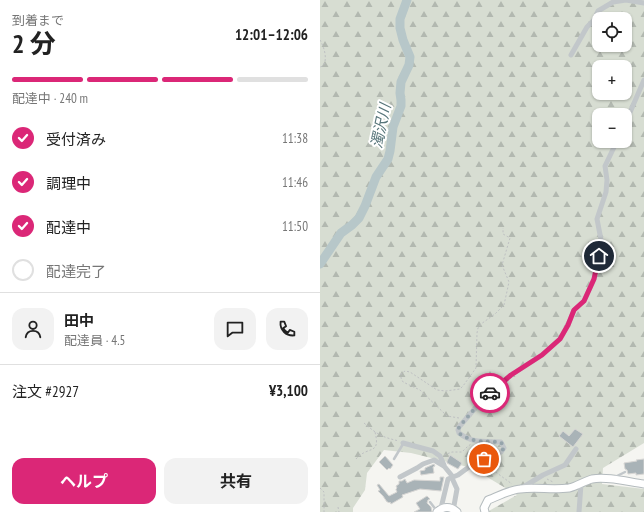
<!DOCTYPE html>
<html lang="ja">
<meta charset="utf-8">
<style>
:root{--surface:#fff;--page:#f2f2f2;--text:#222;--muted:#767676;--line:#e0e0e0;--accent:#db2777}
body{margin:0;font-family:"PT Sans Narrow","Noto Sans JP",sans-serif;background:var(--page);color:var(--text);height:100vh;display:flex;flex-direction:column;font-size:15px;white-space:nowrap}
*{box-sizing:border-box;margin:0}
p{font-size:13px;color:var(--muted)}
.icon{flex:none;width:22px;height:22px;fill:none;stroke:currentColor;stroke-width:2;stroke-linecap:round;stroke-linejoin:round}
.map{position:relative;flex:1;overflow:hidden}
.drawer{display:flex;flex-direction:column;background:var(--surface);width:320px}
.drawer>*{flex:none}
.buttons{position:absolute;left:272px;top:12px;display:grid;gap:8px}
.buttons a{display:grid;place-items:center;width:40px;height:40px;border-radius:8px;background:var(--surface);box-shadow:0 1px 3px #0004;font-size:20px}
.pin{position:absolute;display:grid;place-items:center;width:34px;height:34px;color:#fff;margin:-17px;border:2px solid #fff;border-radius:50%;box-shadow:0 1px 4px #0007}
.courier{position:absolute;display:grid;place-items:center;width:40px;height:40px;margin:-20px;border:3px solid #db2777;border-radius:50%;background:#fff;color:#222;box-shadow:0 1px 5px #0007}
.headline em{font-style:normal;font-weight:700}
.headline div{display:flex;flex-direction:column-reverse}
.headline{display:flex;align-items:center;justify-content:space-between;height:68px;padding:0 12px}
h1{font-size:26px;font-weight:700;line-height:30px}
.bar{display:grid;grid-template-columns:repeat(4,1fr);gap:6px 4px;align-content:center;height:48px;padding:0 12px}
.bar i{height:5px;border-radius:3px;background:var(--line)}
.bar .on{background:var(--accent)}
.bar p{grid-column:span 4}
.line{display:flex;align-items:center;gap:10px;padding:0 12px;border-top:1px solid var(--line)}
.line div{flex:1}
.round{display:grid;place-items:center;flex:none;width:42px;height:42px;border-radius:12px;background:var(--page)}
ol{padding:0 12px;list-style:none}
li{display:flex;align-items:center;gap:12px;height:44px}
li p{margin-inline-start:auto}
li .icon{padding:4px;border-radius:50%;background:var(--accent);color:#fff;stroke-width:4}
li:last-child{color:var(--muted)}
li i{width:22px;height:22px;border:2px solid var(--line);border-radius:50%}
.cta{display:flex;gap:8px;margin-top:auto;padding:8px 12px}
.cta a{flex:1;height:46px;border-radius:12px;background:var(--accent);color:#fff;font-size:16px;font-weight:700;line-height:46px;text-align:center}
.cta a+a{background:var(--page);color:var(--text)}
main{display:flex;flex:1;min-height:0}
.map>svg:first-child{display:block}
.forest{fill:url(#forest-firs);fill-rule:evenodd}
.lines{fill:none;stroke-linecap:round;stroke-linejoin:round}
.river{stroke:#b7c7c9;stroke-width:9}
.building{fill:#a9b3b7;stroke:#d7d6d4}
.secondary-casing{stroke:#b4bbbe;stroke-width:9}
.path{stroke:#bec0c2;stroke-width:1;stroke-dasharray:2 2;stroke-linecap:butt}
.lane{stroke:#c2c7ca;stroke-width:2.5}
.street{stroke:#c2c7ca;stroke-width:5}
.secondary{stroke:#fff;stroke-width:7}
.done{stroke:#95a4ab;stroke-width:4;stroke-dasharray:0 7.2}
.route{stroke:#db2777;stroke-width:5}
.labels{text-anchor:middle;stroke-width:4;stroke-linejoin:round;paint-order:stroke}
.water-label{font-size:15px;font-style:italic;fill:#58767b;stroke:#fff}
</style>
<main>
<section class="drawer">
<div class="headline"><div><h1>2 分</h1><p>到着まで</p></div><em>12:01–12:06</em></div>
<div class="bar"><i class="on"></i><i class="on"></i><i class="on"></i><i></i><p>配達中 · 240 m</p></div>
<ol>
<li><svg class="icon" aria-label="check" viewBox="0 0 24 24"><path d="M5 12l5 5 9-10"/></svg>受付済み<p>11:38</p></li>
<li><svg class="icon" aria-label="check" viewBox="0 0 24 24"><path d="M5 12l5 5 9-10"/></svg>調理中<p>11:46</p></li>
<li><svg class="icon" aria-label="check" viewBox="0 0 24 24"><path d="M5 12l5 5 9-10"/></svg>配達中<p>11:50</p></li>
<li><i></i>配達完了</li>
</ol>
<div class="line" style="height:72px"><a class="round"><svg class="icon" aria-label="person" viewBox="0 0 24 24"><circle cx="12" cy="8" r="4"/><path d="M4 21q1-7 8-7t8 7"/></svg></a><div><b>田中</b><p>配達員 · 4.5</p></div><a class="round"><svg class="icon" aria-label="chat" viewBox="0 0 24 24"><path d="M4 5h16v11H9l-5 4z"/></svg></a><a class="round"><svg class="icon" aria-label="phone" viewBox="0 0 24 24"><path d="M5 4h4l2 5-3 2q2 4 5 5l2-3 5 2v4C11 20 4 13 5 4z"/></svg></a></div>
<div class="line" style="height:52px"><div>注文 #2927</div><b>¥3,100</b></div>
<div class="cta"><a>ヘルプ</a><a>共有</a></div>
</section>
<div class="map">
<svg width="324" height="512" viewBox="0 0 324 512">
<defs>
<pattern id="forest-firs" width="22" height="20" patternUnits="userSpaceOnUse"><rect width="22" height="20" fill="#d7ddd2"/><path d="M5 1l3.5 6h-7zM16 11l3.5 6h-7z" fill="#b2b8b0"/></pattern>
</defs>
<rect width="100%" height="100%" fill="#f5f5f1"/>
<path class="forest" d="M0,0h324v443l-41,25 -1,16 42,5v23h-157l30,-17 -45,-27 -61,-15 -27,-3 -17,23 -2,17 -12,18v4h-33zM279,19h26v26h-26zM279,67h26v26h-26zM279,115h26v26h-26z"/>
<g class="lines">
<path class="river" d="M0,264l21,-31 11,-8 7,-7 6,-12 11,-29 12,-18 2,-8 3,-24 8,-21v-6l-1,-7 1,-11 8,-17 1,-8 -7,-17 -3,-12v-9l7,-19"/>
</g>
<path class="building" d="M255,429l8,5 -10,13 -14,-11 4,-5 6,5z
M130,455l12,8 -4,6 -11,-6v-2z
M65,456l8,9 -3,4 -1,-1 -2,2 -8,-8z
M324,459v15l-8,1v-2l-8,1 -1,-4 -2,-1 -1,-6 13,-2 -1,-1z
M114,464l1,2 -2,1 1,6 -13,2 -1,-4 5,-1v-2z
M120,477h4l-3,14 -21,-2 -18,6 1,2 -12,7 -1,-2 -1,1 -1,-1h-1l-4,-6 -5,-5 2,-1 -3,-5 2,-1 10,12 8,-4 -1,-2v-1l1,-1 -1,-2 3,-2v-3h3l3,-2 2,4 7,-3 26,1z
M107,496l3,3 -2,1 -1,3 4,4 1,5h-18l6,-3 -4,-6z"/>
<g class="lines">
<defs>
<path id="secondary" d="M117,512c7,-6 13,-6 20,0
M165,512l-1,-4 4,-8c11,-4 21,-10 32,-11 16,-2 33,1 49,-1 9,-2 15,-7 23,-9 15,-3 37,3 52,5"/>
</defs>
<use href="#secondary" class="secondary-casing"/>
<path class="path" d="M0,40c4,7 8,19 3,26l-3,1
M139,418l-12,-2 -27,-26 -17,-8 -2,-4v-4l4,-3 5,1 27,18 9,1 14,-2 3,-3 13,-18 1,-35 1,-5 3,-4 14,-10 9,-9 5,-23 -7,-17 8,-27 -7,-4v-6
M44,423c14,12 18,14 35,18
M124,455l8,-3h10l5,-5 4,-3
M36,459c12,-14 25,-3 19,-27
M166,465l26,19
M227,479l6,3
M0,488l4,4v20
M18,507l1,5"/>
<path class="lane" d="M74,459l9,-15
M295,477l10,-5
M110,502l7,9"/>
<path class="street" d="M251,55l16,-28 7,-7 4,-9 15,-9 13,-2 18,3
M305,124l19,-44
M83,443l30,8 7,5 4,9
M80,477l17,-9 6,-4 11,-4 10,6 9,11
M132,478l5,11 -4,22
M202,489l3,-3 18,-11 22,-10 11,-16
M121,508l7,-29 10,-4 15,-11 28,-12 3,-4 -3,-6c-16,-1 -28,2 -42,-9l-1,-3 1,-3 24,-28 28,-24 31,-20 18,-16 8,-14 6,-15 10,-9 10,-22 8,-34 -5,-26 9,-27 1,-12 -2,-14 12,-25
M259,512l2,-28"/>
<use href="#secondary" class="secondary"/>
</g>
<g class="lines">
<path class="done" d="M164,459l17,-7 3,-4 -3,-6c-13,-1 -24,1 -36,-5 -5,-2 -7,-4 -6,-10l24,-28 7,-6"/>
<path class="route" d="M170,393l21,-18 31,-20 18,-16 8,-14 6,-15 10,-9 10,-22 5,-23"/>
</g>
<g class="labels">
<g class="water-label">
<text transform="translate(61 126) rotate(-78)" y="5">濁沢川</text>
</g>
</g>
</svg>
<div class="buttons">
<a><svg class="icon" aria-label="locate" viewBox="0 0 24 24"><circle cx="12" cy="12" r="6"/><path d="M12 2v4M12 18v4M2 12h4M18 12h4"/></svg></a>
<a>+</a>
<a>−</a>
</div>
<div class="pin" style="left:164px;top:459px;background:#ea580c"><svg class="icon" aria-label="bag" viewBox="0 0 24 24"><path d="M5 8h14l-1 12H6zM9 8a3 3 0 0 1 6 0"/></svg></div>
<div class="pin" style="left:279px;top:256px;background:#1f2937"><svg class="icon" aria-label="home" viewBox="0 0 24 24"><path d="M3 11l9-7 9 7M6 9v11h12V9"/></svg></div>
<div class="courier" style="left:170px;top:393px"><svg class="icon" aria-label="car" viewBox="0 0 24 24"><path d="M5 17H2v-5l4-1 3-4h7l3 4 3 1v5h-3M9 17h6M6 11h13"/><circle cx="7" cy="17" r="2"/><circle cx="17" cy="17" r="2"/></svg></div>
</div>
</main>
